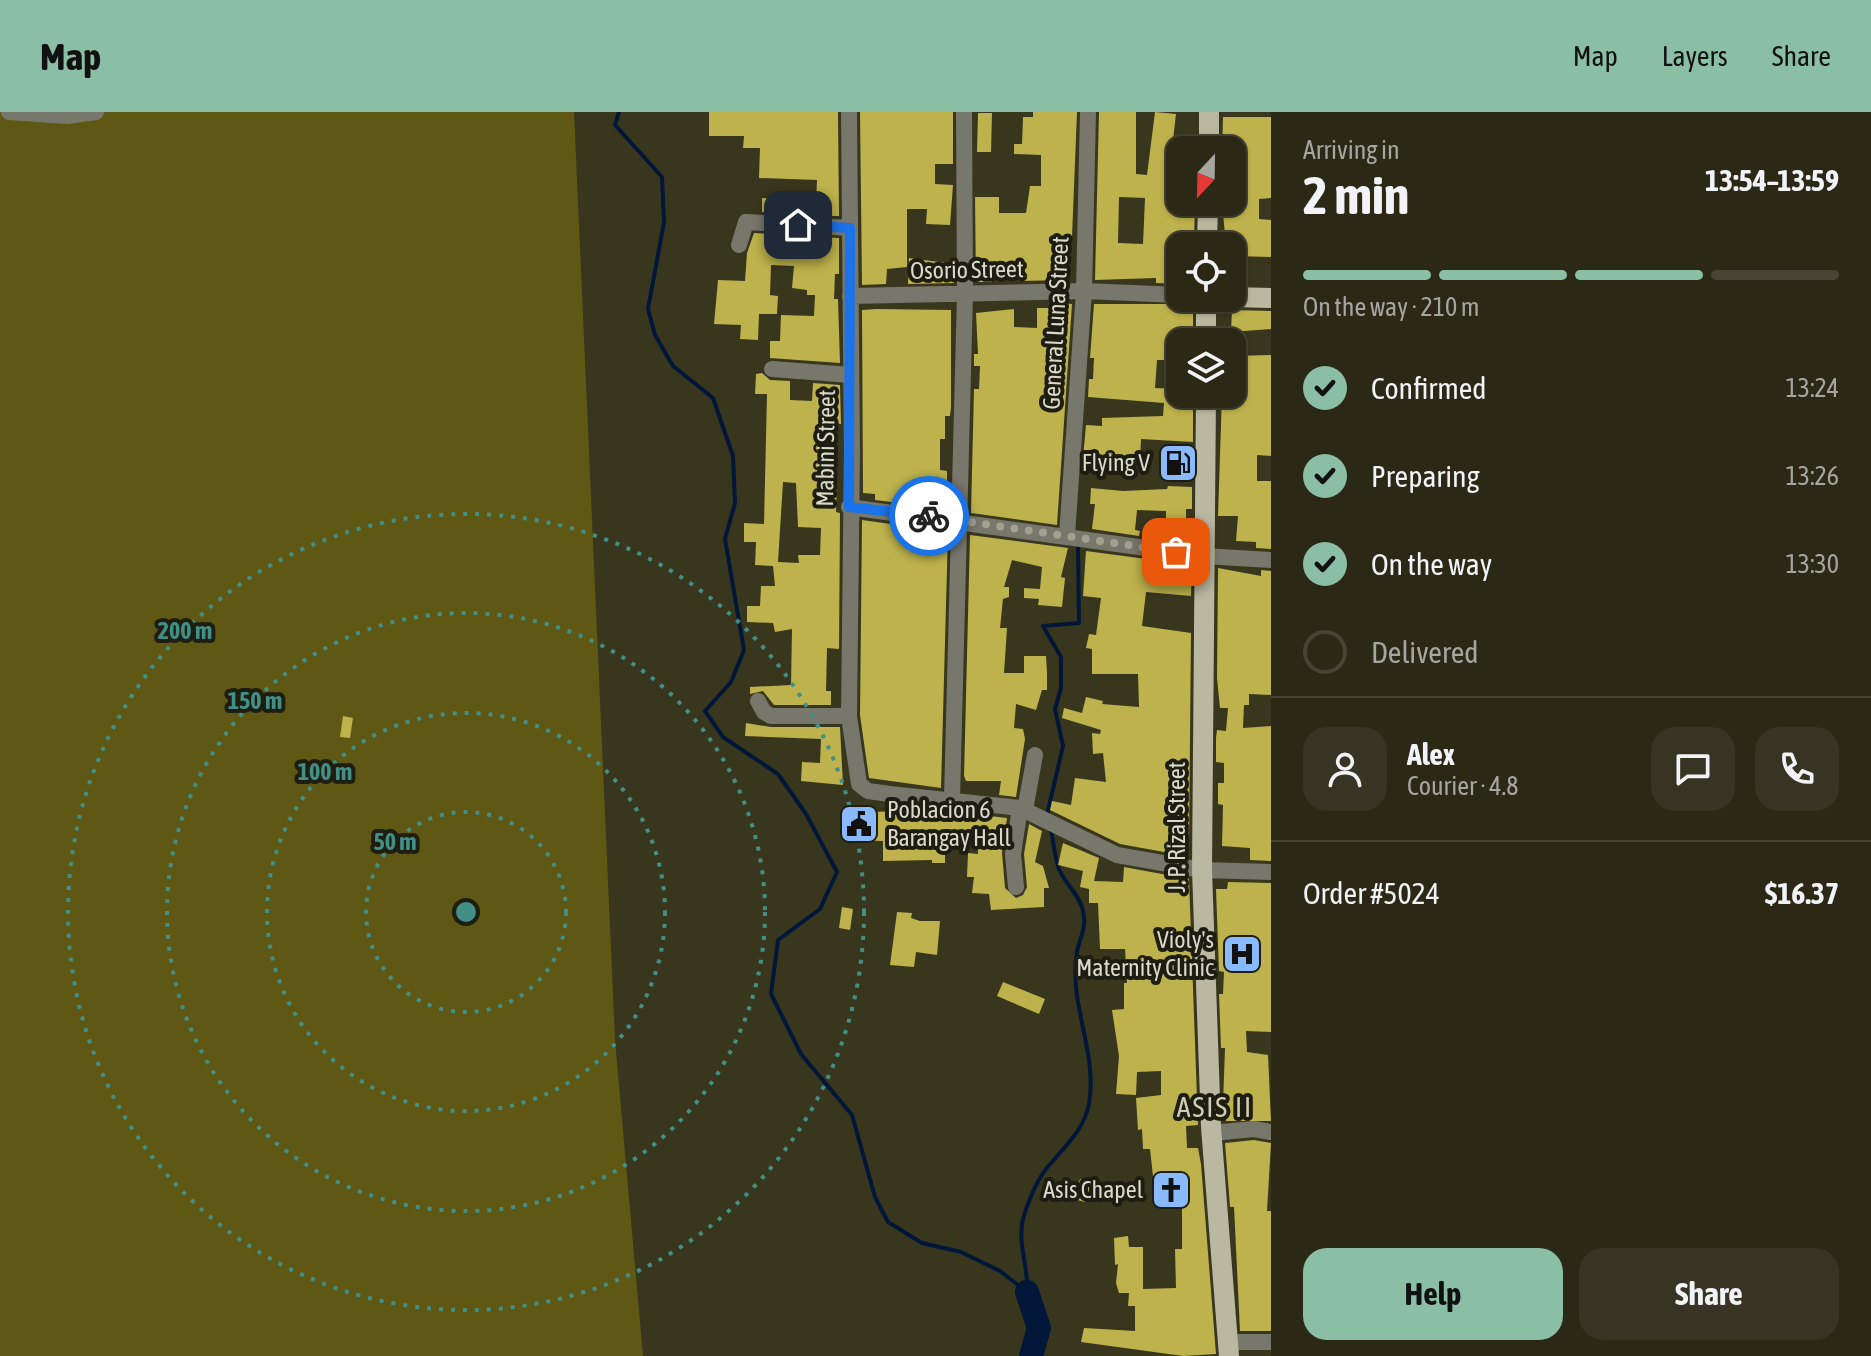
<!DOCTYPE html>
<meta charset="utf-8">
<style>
:root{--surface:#2b2816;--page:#373423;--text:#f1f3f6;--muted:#a6a6a1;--line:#474435;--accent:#8abfa5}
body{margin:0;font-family:"Asap Condensed",sans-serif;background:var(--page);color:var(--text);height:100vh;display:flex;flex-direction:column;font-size:30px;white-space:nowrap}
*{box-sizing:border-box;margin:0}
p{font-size:26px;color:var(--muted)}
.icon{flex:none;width:44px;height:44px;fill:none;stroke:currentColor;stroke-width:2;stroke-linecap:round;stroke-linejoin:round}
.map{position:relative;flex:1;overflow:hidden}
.sheet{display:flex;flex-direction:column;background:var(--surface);width:600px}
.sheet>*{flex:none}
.needle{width:52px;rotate:202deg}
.controls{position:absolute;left:1166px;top:24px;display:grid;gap:16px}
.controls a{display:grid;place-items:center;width:80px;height:80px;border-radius:16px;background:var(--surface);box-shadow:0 2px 6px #0004,0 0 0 2px var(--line);font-size:40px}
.pin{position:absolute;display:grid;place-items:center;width:68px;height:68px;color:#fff;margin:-34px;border-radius:16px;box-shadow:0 4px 12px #0006}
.courier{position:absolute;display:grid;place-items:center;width:80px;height:80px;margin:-40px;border:6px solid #1a73e8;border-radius:50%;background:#fff;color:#222;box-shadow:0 2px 10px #0007}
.headline em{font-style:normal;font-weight:700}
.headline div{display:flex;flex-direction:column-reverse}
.headline{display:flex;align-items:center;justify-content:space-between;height:136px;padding:0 32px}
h1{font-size:52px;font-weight:700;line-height:60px}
.bar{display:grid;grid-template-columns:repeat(4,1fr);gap:12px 8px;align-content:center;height:96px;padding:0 32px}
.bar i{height:10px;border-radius:6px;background:var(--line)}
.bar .on{background:var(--accent)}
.bar p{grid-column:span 4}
.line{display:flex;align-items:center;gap:20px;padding:0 32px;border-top:2px solid var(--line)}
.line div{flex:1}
.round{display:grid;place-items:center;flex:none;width:84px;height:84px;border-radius:24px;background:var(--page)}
ol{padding:0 32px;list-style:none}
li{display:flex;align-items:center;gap:24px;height:88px}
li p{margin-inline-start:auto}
li .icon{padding:8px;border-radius:50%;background:var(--accent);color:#111;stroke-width:4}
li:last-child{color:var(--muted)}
li i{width:44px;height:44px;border:4px solid var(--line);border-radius:50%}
.button{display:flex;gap:16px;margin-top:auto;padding:16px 32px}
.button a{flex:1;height:92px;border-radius:24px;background:var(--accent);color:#111;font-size:32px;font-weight:700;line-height:92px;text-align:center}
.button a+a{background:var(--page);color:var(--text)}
header{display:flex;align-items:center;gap:48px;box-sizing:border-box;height:112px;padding:0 40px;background:var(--accent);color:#111}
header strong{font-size:38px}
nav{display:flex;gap:44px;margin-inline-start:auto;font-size:28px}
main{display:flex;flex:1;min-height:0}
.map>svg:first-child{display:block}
.green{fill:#5f5814}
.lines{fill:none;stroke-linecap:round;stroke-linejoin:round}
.stream{stroke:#001739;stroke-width:4}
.river{stroke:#001739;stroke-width:24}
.building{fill:#bdb24b;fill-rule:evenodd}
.minor{stroke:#78776b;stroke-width:16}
.tertiary{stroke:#78776b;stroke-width:16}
.primary{stroke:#bab8a0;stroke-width:20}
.done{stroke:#a2a08e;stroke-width:8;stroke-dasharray:0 14.4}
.route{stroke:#1a73e8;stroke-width:10}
.ring{fill:none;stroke:#428f85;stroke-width:4;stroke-dasharray:4 8}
.labels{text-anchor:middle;stroke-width:8;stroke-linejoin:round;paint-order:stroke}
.street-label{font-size:24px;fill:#dad9ca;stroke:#1e1d12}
.poi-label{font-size:24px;fill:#dad9ca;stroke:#1e1d12;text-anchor:end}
.quarter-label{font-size:28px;letter-spacing:2px;fill:#d0cdb0;stroke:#1e1d12}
.centre{fill:#428f85;stroke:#1e1d12;stroke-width:4}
.ring-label{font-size:24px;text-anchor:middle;font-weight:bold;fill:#428f85;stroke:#1e1d12;stroke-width:8;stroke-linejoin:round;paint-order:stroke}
</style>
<header>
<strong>Map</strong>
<nav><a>Map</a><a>Layers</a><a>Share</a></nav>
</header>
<main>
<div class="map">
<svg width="1271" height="1244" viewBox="0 0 1271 1244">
<rect width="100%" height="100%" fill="#39361e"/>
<path class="green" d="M0,0h574l41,928 28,316h-643z"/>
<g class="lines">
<path class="stream" d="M619,0l-4,13 47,52 2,45 -16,87 7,26 18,31 40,32 20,58 2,47 -10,36 19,111 -13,32 -26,29 18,26 55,37 28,40 31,58 -17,37 -42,31 -7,54 30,60 51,61 23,82 13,25 34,21 39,9 39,19 27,21
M1047,703l16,-69 -8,-37 6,-21v-31l-18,-31 36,-3 -1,-80
M1027,1180c2,-24 -10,-49 -4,-73 4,-15 13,-37 23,-50 16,-20 38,-38 43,-65 9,-52 -21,-100 -12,-152 3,-16 10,-23 6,-41 -3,-16 -18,-27 -24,-42 -5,-13 -5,-28 -9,-42"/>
<path class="river" d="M1027,1180l12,36 -8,28"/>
</g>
<path class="building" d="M709,0h129l1,104h-13v-9l-10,-1 1,-26 -58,-2 1,-30h-17l1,-12h-35z
M860,0h93v52h-18v20l18,1 -3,40 -24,-1 1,-15h-20v58l-20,2 -1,15 -24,1z
M1033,0h44l-5,125h-8l-1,30 6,1v12l-51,1v-5h-26v6h-16l-1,-85h24v16h27l4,-27h11v-31l-27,-1v-10h8l1,-27h10z
M1099,0h37v62l11,1 8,-63 21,2 -3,26 23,1v9h-16v52h15l-1,41h-14v41l-24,-1v-5l-61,2zM1119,85l26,1 -2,46 -25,-1z
M978,1h14l-1,39h-14z
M1223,5h48v81l-12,1v20l12,1v37l-39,-1v-10h-6l-4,-44h10v-52h-10z
M762,86l24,1 -1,14 -23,-1z
M754,121l85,5v36h-4l-1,25h4l2,64 -70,-5v-17h10l1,-26 33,1 1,-21h-8v-5l-15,-2 2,-22 -23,-1 -1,30 8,1 -1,18h-18l-1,26 -18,-1 1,-14 -27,-1 4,-44 27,1 2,-28z
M909,146l45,6v19l-46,1z
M1057,191l15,1 -15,221 -86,-12 3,-124h5l1,-23h-6v-12h4l-2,-41 38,-4v18l23,1v-20h19z
M1094,192h99v38h-13l-1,18h-22l-2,28 25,1v5h13v48l-52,-3 -1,24 -57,-5 3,-33 16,1v-8l61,-2 1,-13 -76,-6 1,-18h4l1,-21h-4z
M876,197l75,1v97l-1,9h-5v23h-5v31l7,1v38l-72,-9v-6l-12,-1 -1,-183z
M1232,198l39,1v18l-40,3z
M1271,243v101l-14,-1v26h14v68l-15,-1v-6l-20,-1 2,-25h-20l4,-122h10v-38z
M762,261l8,7 20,1v19l22,1 1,-18 27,2 1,39 -9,-1 -4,29 -1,25h10l-1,35 4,1 -1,136 -12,-1 -1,43h5v14h-57l-11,-14 -13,3v-7l41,-2 1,-56 -17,3 -2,-9 -26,-1v-16h13l1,-20h14l-2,-20 -18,-1 1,-23h-12v-19l20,1 3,-130h-12l1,-20zM783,370l13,1 2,44 23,1 -1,27h-22l1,8 -21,-1z
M1168,374l24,1v22h-6v17h-20v-15l-29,-1 -2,20 5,1 -1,5 -47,-7 3,-25h-5l1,-16 32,3 44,-2z
M862,408l86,12 -7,256 -72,-10 -9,-63z
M970,423l98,13 -7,29 4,1 -3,29 -24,-2 1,-6 -15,-1v-10l16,1 2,-22 -30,-7 -8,27h5v10l-6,2 -3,29h7l-3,45h20v-17h22l1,17v17h-5l-6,20 -20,-6 -2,24 9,1 2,10 -9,58 -17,-2 2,-14h-35l-2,-5z
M1086,439l106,14 -1,31 -45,-4 -4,34 49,7 -2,211 -13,-1 -1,11 -55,-10 -70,-34 2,-9 19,4 4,-27 31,4 -3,-29 -10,1 -1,-21 8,1 1,-4 -39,-12 2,-10 18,5 4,-16 17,4 -1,3 37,3 -1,-33h-46v-25l-6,-1 3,-14 7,1 5,-37 -18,-2z
M1218,456l43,8v-6l10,1v124l-22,-1v11h-5l-1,23 28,-2v135l-21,-1v-12l-28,-2 1,-41 -5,-1v-21h6v-20l-8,-1v-24l1,-8 9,1 2,-23h-8l-3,-30z
M343,604l10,2 -3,20 -10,-1z
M746,611l25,4h69l3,58 -42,-4 1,-19 18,1 1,-24 -76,-3z
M855,695l15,1v4l66,-2 71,8 -5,35 3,35 11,10 7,-3 4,-8 -3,-33 5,-30 13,7 -7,31 8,4 6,22h-5v19l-53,3 -2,-16 -17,-1 2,-16h-7l1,-24 10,1 -1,-22 -32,-2v33h-13v-3l-49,1v-20l-35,-1z
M1063,731l36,15 -5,23 29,1 1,-15 65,12 9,246 -12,1 1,22h11l3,16 15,190 -33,2 -102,-14 3,-14 51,3v-25h-7l1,-13h-10l-3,-10 2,-19 -3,1 -1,-27 14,-2 1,11h14v42l33,-1 -1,-39h7v-48h-16v-25h-13l-3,-27h-7l-1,-20 -4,1 -2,-32 25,-3v-24l-24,1 -1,23 -20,-1 3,-38 -7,-46 12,-1v-26h3l-2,-34h-25l-2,-46h-9v-14l-9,-2 3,-16 -25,-6z
M1228,770l43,1v149l-25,-1 1,21 21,3 3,66h-45l-3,-17 2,-56h-4l-2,-54h4l1,-22 -5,-1 -3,-82h11z
M842,795l11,2 -3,21 -11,-2z
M897,800l15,1 -1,5 9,3h20l-3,34 -21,-3 -2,15 -24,-2z
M1003,870l42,17 -6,15 -42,-18z
M1254,1028l17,3 -4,68h4v120h-31l-6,-124h-4l-5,-64z
M1080,1067l11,4 -6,19 -11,-3z"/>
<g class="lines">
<path class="minor" d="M849,0l3,339 -3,265 10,68 9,7 22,3 130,14 97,47 85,15 69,2
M739,133l7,-23 104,6
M850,184l234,-5 96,4
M772,257l79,6
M849,395l355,49 67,4
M1067,423l17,-244 4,-179
M758,589l6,11 7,4h78
M952,687l13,-505 -1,-182
M1025,698l10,-55
M1016,775l-3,-33 7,-46
M1212,1021l42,-4 17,3
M1228,1230h43"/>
<path class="tertiary" d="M9,0l58,4 29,-4"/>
<path class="primary" d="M1209,38v-38
M1207,134l1,-44
M1232,185l39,1
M1206,186v44
M1206,282l-4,476 9,257 18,229"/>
</g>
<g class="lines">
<path class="done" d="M929,404l247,36"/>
<path class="route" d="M798,113l52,3 -1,279 80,9"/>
</g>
<g class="ring">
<circle cx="466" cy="800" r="100"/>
<circle cx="466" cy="800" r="199"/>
<circle cx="466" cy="800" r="299"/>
<circle cx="466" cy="800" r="398"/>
</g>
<defs>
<symbol id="fuel-square" viewBox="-11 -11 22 22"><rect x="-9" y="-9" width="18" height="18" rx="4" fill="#88bafc" stroke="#1e1d12"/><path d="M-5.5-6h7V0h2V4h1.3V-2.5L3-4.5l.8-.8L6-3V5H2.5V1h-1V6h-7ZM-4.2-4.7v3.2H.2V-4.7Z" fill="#111"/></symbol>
<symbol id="civic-square" viewBox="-11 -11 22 22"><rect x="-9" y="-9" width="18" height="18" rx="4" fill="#88bafc" stroke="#1e1d12"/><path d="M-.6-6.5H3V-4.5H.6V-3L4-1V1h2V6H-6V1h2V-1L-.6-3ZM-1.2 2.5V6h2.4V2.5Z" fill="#111"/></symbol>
<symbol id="hospital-square" viewBox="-11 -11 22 22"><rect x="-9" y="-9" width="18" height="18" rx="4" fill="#88bafc" stroke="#1e1d12"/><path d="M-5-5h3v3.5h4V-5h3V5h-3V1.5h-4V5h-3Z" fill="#111"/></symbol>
<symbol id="church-square" viewBox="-11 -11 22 22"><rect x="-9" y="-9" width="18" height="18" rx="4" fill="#88bafc" stroke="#1e1d12"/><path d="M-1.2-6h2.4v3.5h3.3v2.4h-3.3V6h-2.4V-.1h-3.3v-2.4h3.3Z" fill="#111"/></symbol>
</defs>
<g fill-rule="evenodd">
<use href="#fuel-square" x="1156" y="329" width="44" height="44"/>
<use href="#civic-square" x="837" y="690" width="44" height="44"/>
<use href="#hospital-square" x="1220" y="820" width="44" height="44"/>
<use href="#church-square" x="1149" y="1056" width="44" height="44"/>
</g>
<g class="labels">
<g class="street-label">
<text transform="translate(967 158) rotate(-1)" y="8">Osorio Street</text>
<text transform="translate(1056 211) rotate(-87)" y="8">General Luna Street</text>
<text transform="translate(826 336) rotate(-89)" y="8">Mabini Street</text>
<text transform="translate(1177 715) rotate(-90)" y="8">J. P. Rizal Street</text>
</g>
<g class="poi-label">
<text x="1150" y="359">Flying V</text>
<text x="887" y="706" text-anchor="start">Poblacion 6<tspan x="887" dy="28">Barangay Hall</tspan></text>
<text x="1214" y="836">Violy's<tspan x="1214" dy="28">Maternity Clinic</tspan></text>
<text x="1143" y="1086">Asis Chapel</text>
</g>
<g class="quarter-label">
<text x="1215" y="1005">ASIS II</text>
</g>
</g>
<circle cx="466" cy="800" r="12" class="centre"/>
<g class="ring-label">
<text x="185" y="527">200 m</text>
<text x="255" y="597">150 m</text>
<text x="325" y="668">100 m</text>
<text x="395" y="738">50 m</text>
</g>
</svg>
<div class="controls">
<a><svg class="needle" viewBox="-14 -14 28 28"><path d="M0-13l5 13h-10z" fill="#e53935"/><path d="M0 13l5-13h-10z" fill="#a6a6a1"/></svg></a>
<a><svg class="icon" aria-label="locate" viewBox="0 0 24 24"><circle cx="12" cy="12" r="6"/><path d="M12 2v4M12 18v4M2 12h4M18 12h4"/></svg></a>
<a><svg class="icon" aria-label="layers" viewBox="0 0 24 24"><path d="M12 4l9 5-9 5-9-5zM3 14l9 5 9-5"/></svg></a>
</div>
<div class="pin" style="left:1176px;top:440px;background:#ea580c"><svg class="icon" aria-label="bag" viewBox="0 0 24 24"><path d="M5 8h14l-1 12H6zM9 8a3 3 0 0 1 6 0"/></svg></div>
<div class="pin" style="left:798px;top:113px;background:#1f2937"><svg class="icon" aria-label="home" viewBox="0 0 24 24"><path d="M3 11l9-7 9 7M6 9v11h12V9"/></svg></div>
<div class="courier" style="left:929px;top:404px"><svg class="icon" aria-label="bike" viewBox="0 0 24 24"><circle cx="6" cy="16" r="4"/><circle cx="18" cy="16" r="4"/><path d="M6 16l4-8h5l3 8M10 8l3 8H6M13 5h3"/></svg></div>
</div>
<section class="sheet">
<div class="headline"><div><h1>2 min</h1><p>Arriving in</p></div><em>13:54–13:59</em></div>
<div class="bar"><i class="on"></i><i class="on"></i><i class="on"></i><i></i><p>On the way · 210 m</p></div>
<ol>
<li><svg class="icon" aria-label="check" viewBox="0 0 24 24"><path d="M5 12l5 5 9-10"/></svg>Confirmed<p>13:24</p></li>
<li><svg class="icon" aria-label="check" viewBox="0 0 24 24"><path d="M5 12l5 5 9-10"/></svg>Preparing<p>13:26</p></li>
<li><svg class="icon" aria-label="check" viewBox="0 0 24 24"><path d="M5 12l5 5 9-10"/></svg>On the way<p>13:30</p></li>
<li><i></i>Delivered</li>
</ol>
<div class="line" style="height:144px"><a class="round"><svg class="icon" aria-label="person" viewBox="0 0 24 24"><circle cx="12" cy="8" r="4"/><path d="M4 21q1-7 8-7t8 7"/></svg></a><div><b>Alex</b><p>Courier · 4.8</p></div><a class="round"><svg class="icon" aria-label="chat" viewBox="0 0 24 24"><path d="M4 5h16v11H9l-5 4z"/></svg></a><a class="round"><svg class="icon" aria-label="phone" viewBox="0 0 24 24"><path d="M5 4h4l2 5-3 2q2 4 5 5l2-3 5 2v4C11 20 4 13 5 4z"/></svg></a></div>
<div class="line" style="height:104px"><div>Order #5024</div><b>$16.37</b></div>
<div class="button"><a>Help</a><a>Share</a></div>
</section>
</main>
